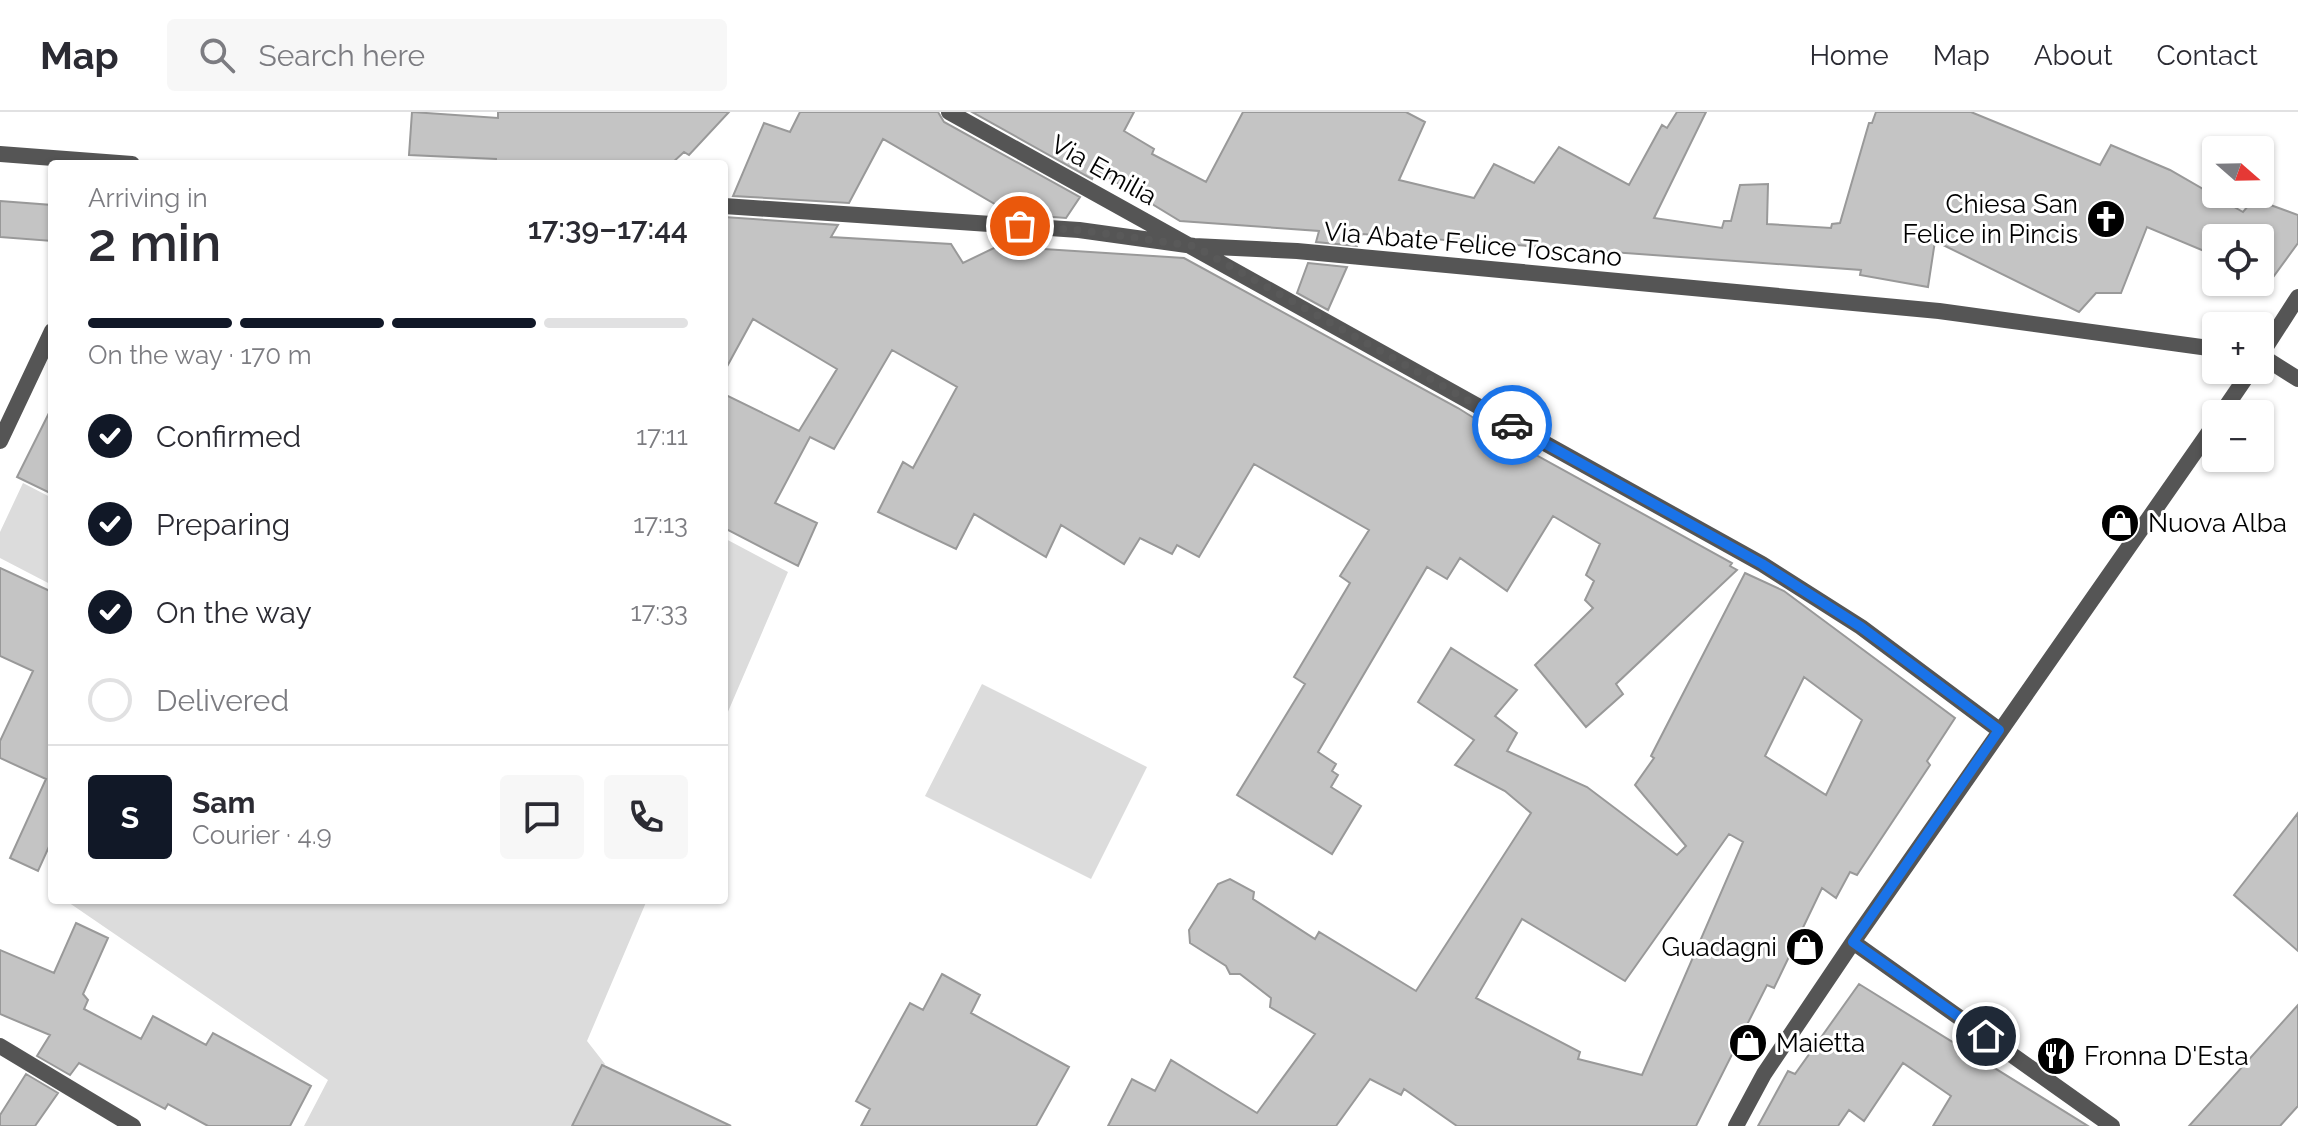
<!DOCTYPE html>
<meta charset="utf-8">
<style>
:root{--surface:#fff;--page:#f7f7f7;--text:#2b2b33;--muted:#7c7c81;--line:#e1e1e2;--accent:#111827}
body{margin:0;font-family:Raleway,sans-serif;background:var(--page);color:var(--text);height:100vh;display:flex;flex-direction:column;font-size:30px;white-space:nowrap}
*{box-sizing:border-box;margin:0}
p{font-size:26px;color:var(--muted)}
.icon{flex:none;width:44px;height:44px;fill:none;stroke:currentColor;stroke-width:2;stroke-linecap:round;stroke-linejoin:round}
.map{position:relative;flex:1;overflow:hidden}
.panel{position:absolute;left:48px;top:48px;width:680px;height:744px;display:flex;flex-direction:column;background:var(--surface);border-radius:8px;box-shadow:0 2px 6px #0004}
.panel>*{flex:none}
.needle{width:52px;rotate:110deg}
.buttons{position:absolute;left:2202px;top:24px;display:grid;gap:16px}
.buttons a{display:grid;place-items:center;width:72px;height:72px;border-radius:8px;background:var(--surface);box-shadow:0 2px 6px #0004;font-size:40px}
.pin{position:absolute;display:grid;place-items:center;width:68px;height:68px;color:#fff;margin:-34px;border:4px solid #fff;border-radius:50%;box-shadow:0 2px 8px #0007}
.courier{position:absolute;display:grid;place-items:center;width:80px;height:80px;margin:-40px;border:6px solid #1a73e8;border-radius:50%;background:#fff;color:#222;box-shadow:0 2px 10px #0007}
.headline em{font-style:normal;font-weight:600}
.headline div{display:flex;flex-direction:column-reverse}
.headline{display:flex;align-items:center;justify-content:space-between;height:136px;padding:0 40px}
h1{font-size:52px;font-weight:600;line-height:60px}
.bar{display:grid;grid-template-columns:repeat(4,1fr);gap:12px 8px;align-content:center;height:96px;padding:0 40px}
.bar i{height:10px;border-radius:6px;background:var(--line)}
.bar .current{background:var(--accent)}
.bar p{grid-column:span 4}
.line{display:flex;align-items:center;gap:20px;padding:0 40px;border-top:2px solid var(--line)}
.line div{flex:1}
.round{display:grid;place-items:center;flex:none;width:84px;height:84px;border-radius:8px;background:var(--page)}
ol{padding:0 40px;list-style:none}
li{display:flex;align-items:center;gap:24px;height:88px}
li p{margin-inline-start:auto}
li .icon{padding:8px;border-radius:50%;background:var(--accent);color:#fff;stroke-width:4}
li:last-child{color:var(--muted)}
li i{width:44px;height:44px;border:4px solid var(--line);border-radius:50%}
header{display:flex;align-items:center;gap:48px;box-sizing:border-box;height:112px;padding:0 40px;background:var(--surface);border-bottom:2px solid var(--line)}
header strong{font-size:38px}
nav{display:flex;gap:44px;margin-inline-start:auto;font-size:28px}
.search{width:560px;height:72px;background:var(--page);display:flex;align-items:center;gap:20px;box-sizing:border-box;padding:0 28px;border-radius:8px;color:var(--muted);font-size:30px}
.map>svg:first-child{display:block}
.green{fill:#dcdcdc}
.building{fill:#c4c4c4;stroke:#999;stroke-width:2;fill-rule:evenodd}
.lines{fill:none;stroke-linecap:round;stroke-linejoin:round}
.street{stroke:#555;stroke-width:16}
.done{stroke:#595959;stroke-width:8;stroke-dasharray:0 14.4}
.route{stroke:#1a73e8;stroke-width:10}
.labels{text-anchor:middle;stroke-width:6;stroke-linejoin:round;paint-order:stroke}
.street-label{font-size:26px;fill:#000;stroke:#fff}
.poi-label{font-size:26px;fill:#000;stroke:#fff;text-anchor:start}
</style>
<header>
<strong>Map</strong>
<div class="search"><svg class="icon" aria-label="search" viewBox="0 0 24 24"><circle cx="10" cy="10" r="6"/><path d="M15 15l6 6"/></svg>Search here</div>
<nav><a>Home</a><a>Map</a><a>About</a><a>Contact</a></nav>
</header>
<div class="map">
<svg width="2298" height="1014" viewBox="0 0 2298 1014">
<rect width="100%" height="100%" fill="#fff"/>
<path class="green" d="M23,371l29,15v87l-52,-27v-26z
M724,426l64,34 -64,149z
M982,572l165,83 -56,112 -166,-83z
M65,788h582l-60,141 18,23 -32,62h-269l24,-46z"/>
<path class="building" d="M412,0l86,6v-6h231l-40,43 -5,-3 -13,12h-175v-5l-87,-4z
M800,0h138l6,10 136,75 -14,21 -54,-4 -129,-75 -34,64 -116,-7 31,-73 26,9z
M972,0h162l-10,19 30,18 -2,5 54,28 37,-70h163l19,10 -26,58 75,18 20,-34 40,19 25,-36 70,38 33,-60 5,3 10,-16h29l-52,106 68,10 2,-7h7l9,-36 28,-1 -1,40 64,4 1,-4 8,-1 29,-100h3l4,-11h95l129,53 11,-20 59,25 73,42 11,-13 44,16v28l-27,37 -11,-5v-37h-44v18l-69,-29 -26,66h-25l-17,19 -144,-71 -7,46 -68,-12 1,-5 -499,-36 -5,12 -41,-4 3,-11 -139,-10 -84,-51 -4,9z
M0,89l52,4v36l-52,-4z
M724,105l114,8 -7,12 120,7 12,19 35,-17 186,12 274,150 51,32 223,123 -2,3 7,4 -121,114 7,10 -37,33 -51,-62 58,-57 -8,-8 9,-19 -8,-6 14,-31 -47,-28 -46,75 -47,-33 -13,21 -20,-12 -109,185 18,12 -4,7 6,4 -7,12 30,19 -29,48 -95,-59 68,-111 -11,-7 56,-94 -10,-7 29,-46 -115,-66 -55,93 -22,-12 -5,9 -32,-16 -16,26 -63,-39 -15,32 -72,-43 -18,35 -78,-37 25,-50 10,6 44,-81 -65,-37 -58,99 -24,-12 -35,66 42,20 -19,43 -74,-38v-134l75,37 38,-62 -84,-50 -29,53z
M1308,151l39,4 -19,43 -31,-17z
M52,295v87l-35,-17z
M0,456l52,24v248l-14,31 -28,-13 36,-79 -46,-21v-17l33,-70 -33,-15z
M1745,461l39,18 171,127 -28,43 3,4 -73,110 -7,-3 -14,26 -14,-10 -48,100 -7,-3 -71,141h-239l-53,-37 -3,6 -31,-16 -34,47h-228l24,-47 23,12 16,-31 86,53 58,-79 -45,-27 1,-9 -31,-24h-10l-4,-8 -36,-23 -1,-13 29,-46 12,-5 24,13 -1,7 62,40 4,-7 97,59 115,-178 -26,-22 -50,-26 19,-25 -56,-38 33,-54 66,42 -22,26 22,17 -10,18 80,36 90,68 9,-9 -51,-61 19,-27 -3,-2zM1804,565l58,43 -36,75 -61,-39zM1729,722l14,8 -101,233 -64,-16 2,-7 -104,-54 46,-79 103,62z
M2298,701v138l-64,-56z
M76,811l32,15 -25,56 5,6 -4,9 57,30 12,-23 53,29 7,-12 98,53 -21,40h-82l-40,-22 -3,5 -86,-46 -9,12 -33,-19 13,-21 -50,-21v-64l54,23z
M942,862l38,21 -9,18 98,54 -33,59h-175l9,-17 -14,-8 54,-98 13,7z
M1859,872l229,142h-155l18,-30 -48,-33 -39,58 -15,-11 -11,16h-80l30,-55 7,3z
M2298,893v101l-18,20h-91z
M602,953l129,61h-159z
M26,962l32,19 -23,33h-35v-11z"/>
<g class="lines">
<path class="street" d="M949,0l813,452 99,63 138,103
M0,42l132,10
M724,94l355,24 115,16 103,5 642,60 277,38
M2260,243l38,24
M2260,244l38,-59
M2221,302l30,-44
M0,329l52,-110
M1853,830l259,184
M0,934l133,80
M1736,1014l28,-52 89,-132 363,-520"/>
</g>
<g class="lines">
<path class="done" d="M1020,114l59,4 115,16 318,179"/>
<path class="route" d="M1512,313l250,139 99,63 138,103 -146,212 133,94"/>
</g>
<defs>
<symbol id="church-disc" viewBox="-11 -11 22 22"><circle r="9.5" fill="#000" stroke="#fff"/><path d="M-1.2-6h2.4v3.5h3.3v2.4h-3.3V6h-2.4V-.1h-3.3v-2.4h3.3Z" fill="#fff"/></symbol>
<symbol id="shop-disc" viewBox="-11 -11 22 22"><circle r="9.5" fill="#000" stroke="#fff"/><path d="M-5-2.5h2.3a2.7 3.5 0 0 1 5.4 0H5L5.5 6h-11ZM-1.5-2.5h3a1.5 2.3 0 0 0-3 0Z" fill="#fff"/></symbol>
<symbol id="restaurant-disc" viewBox="-11 -11 22 22"><circle r="9.5" fill="#000" stroke="#fff"/><path d="M-5-6h1v4h1v-4h1v4h1v-4h1v5L-1.5 .5V6h-2V.5L-5-1ZM5-6V6H3V1.5H1.5Q1.5-4 5-6Z" fill="#fff"/></symbol>
</defs>
<g fill-rule="evenodd">
<use href="#church-disc" x="2084" y="85" width="44" height="44"/>
<use href="#shop-disc" x="2098" y="389" width="44" height="44"/>
<use href="#shop-disc" x="1783" y="813" width="44" height="44"/>
<use href="#shop-disc" x="1726" y="909" width="44" height="44"/>
<use href="#restaurant-disc" x="2034" y="922" width="44" height="44"/>
</g>
<g class="labels">
<g class="street-label">
<text transform="translate(1104 58) rotate(29)" y="9">Via Emilia</text>
<text transform="translate(1473 132) rotate(5)" y="9">Via Abate Felice Toscano</text>
</g>
<g class="poi-label">
<text x="2078" y="101" text-anchor="end">Chiesa San<tspan x="2078" dy="30">Felice in Pincis</tspan></text>
<text x="2148" y="420">Nuova Alba</text>
<text x="1777" y="844" text-anchor="end">Guadagni</text>
<text x="1776" y="940">Maietta</text>
<text x="2084" y="953">Fronna D'Esta</text>
</g>
</g>
</svg>
<div class="buttons">
<a><svg class="needle" viewBox="-14 -14 28 28"><path d="M0-13l5 13h-10z" fill="#e53935"/><path d="M0 13l5-13h-10z" fill="#7c7c81"/></svg></a>
<a><svg class="icon" aria-label="locate" viewBox="0 0 24 24"><circle cx="12" cy="12" r="6"/><path d="M12 2v4M12 18v4M2 12h4M18 12h4"/></svg></a>
<a>+</a>
<a>−</a>
</div>
<div class="pin" style="left:1020px;top:114px;background:#ea580c"><svg class="icon" aria-label="bag" viewBox="0 0 24 24"><path d="M5 8h14l-1 12H6zM9 8a3 3 0 0 1 6 0"/></svg></div>
<div class="pin" style="left:1986px;top:924px;background:#1f2937"><svg class="icon" aria-label="home" viewBox="0 0 24 24"><path d="M3 11l9-7 9 7M6 9v11h12V9"/></svg></div>
<div class="courier" style="left:1512px;top:313px"><svg class="icon" aria-label="car" viewBox="0 0 24 24"><path d="M5 17H2v-5l4-1 3-4h7l3 4 3 1v5h-3M9 17h6M6 11h13"/><circle cx="7" cy="17" r="2"/><circle cx="17" cy="17" r="2"/></svg></div>
<section class="panel">
<div class="headline"><div><h1>2 min</h1><p>Arriving in</p></div><em>17:39–17:44</em></div>
<div class="bar"><i class="current"></i><i class="current"></i><i class="current"></i><i></i><p>On the way · 170 m</p></div>
<ol>
<li><svg class="icon" aria-label="check" viewBox="0 0 24 24"><path d="M5 12l5 5 9-10"/></svg>Confirmed<p>17:11</p></li>
<li><svg class="icon" aria-label="check" viewBox="0 0 24 24"><path d="M5 12l5 5 9-10"/></svg>Preparing<p>17:13</p></li>
<li><svg class="icon" aria-label="check" viewBox="0 0 24 24"><path d="M5 12l5 5 9-10"/></svg>On the way<p>17:33</p></li>
<li><i></i>Delivered</li>
</ol>
<div class="line" style="height:144px"><b class="round" style="background:var(--accent);color:#fff">S</b><div><b>Sam</b><p>Courier · 4.9</p></div><a class="round"><svg class="icon" aria-label="chat" viewBox="0 0 24 24"><path d="M4 5h16v11H9l-5 4z"/></svg></a><a class="round"><svg class="icon" aria-label="phone" viewBox="0 0 24 24"><path d="M5 4h4l2 5-3 2q2 4 5 5l2-3 5 2v4C11 20 4 13 5 4z"/></svg></a></div>
</section>
</div>
